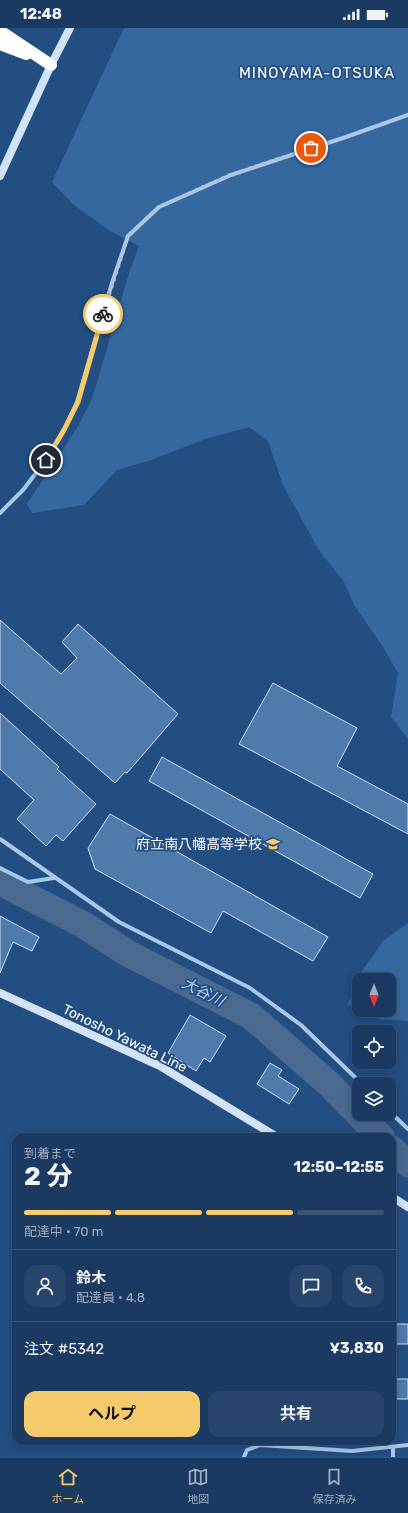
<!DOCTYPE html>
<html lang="ja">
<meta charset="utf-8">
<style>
:root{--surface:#1a3a62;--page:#27456b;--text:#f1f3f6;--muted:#9fadbe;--line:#385477;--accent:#f4ca6b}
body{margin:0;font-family:Rubik,"Noto Sans JP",sans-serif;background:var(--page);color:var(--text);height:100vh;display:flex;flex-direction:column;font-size:15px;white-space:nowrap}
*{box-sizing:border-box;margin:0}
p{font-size:13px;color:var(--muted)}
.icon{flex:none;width:22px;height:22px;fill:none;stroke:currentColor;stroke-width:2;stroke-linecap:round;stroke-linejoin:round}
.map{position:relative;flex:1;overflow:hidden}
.drawer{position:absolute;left:12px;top:1105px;width:384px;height:312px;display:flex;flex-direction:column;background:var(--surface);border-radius:12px;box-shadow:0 2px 10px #0003,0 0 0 1px var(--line)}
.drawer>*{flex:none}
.needle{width:26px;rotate:180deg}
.controls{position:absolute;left:352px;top:945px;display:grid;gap:8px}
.controls a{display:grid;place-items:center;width:44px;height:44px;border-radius:8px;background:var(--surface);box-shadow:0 2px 10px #0003,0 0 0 1px var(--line);font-size:20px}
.pin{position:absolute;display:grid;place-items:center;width:34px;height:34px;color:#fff;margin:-17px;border:2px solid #fff;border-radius:50%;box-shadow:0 1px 4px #0007}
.courier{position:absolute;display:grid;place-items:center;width:40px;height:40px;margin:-20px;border:3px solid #f4ca6b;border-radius:50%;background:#fff;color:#222;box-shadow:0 1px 5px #0007}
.head em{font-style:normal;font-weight:700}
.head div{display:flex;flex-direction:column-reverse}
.head{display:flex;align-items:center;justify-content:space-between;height:68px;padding:0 12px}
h1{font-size:26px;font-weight:700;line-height:30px}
.bar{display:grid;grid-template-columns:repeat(4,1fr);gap:6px 4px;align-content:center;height:48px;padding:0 12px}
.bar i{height:5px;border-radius:3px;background:var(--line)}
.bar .selected{background:var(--accent)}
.bar p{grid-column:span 4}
.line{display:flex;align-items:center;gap:10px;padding:0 12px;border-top:1px solid var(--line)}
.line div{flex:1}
.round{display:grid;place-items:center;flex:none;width:42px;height:42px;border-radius:12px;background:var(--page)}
.cta{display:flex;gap:8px;margin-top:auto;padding:8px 12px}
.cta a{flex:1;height:46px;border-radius:12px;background:var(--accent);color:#111;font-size:16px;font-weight:700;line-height:46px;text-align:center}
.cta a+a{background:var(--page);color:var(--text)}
.status{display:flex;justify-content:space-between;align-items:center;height:28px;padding:0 20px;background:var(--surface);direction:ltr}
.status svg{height:11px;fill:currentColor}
.tab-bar{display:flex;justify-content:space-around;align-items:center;height:56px;border-top:1px solid var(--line);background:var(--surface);font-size:11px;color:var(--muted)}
.tab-bar a{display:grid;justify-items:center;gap:2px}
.tab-bar .selected{color:var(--accent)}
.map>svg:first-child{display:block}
.green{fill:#3668a0;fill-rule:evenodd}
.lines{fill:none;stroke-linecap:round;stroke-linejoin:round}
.river{stroke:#49698f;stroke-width:27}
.building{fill:#4e7bac;stroke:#cde0f6}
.minor{stroke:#a9c7e8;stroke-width:4}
.secondary{stroke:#d3e3f7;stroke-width:8}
.motorway{stroke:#fff;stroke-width:12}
.done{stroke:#b2c1d3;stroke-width:4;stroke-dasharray:0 7.2}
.route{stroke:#f4ca6b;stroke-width:5}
.labels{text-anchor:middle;stroke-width:3.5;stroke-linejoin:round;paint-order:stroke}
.poi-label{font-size:14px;fill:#fff;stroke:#224e82;text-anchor:end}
.street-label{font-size:14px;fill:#fff;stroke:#224e82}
.neighbourhood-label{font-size:15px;letter-spacing:1px;fill:#fff;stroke:#224e82}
.water-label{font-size:15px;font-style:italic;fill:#b4d1f0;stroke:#224e82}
</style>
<div class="status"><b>12:48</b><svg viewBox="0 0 49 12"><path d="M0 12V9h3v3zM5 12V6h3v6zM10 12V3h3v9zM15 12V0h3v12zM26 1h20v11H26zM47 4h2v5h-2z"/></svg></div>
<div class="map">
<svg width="408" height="1429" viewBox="0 0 408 1429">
<rect width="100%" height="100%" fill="#224e82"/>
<path class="green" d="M124,0h284v711l-17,-22 7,-44 -15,-26 -29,-42 -10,-23 -26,-33 -35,-64 -15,-44 -19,-14 -44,12 -54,21 -34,10 -33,35 -52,8 -5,-9 50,-76 15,-29 37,-126 10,-27 -29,-15 -36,-26 -22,-23z
M408,895v98l-30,-2 -30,-14 12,-31 23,-33zM359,952h30v30h-30z"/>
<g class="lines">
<path class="river" d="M0,854l82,42 47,30 122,62 78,68 52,53
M392,1121l16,15"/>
</g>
<path class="building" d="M0,592l61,54 16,-16 -15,-16 16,-18 100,90 -51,59 -2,-1 -10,11 -115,-100z
M273,655l84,45 -20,38 71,38v30l-169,-90z
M0,685l59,54 -2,2 39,35 -33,37 -7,-6 -10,11 -29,-27 17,-19 -34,-31z
M162,729l211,117 -13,24 -211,-117z
M110,786l218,123 -15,24 -90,-50 -12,22 -116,-64 -7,-21z
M0,888l39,21 -7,14 -19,-9 -13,31z
M190,987l36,21 -16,26 -6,-4 -8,13 -28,-18z
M270,1035l12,7 -4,6 21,13 -10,15 -32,-20z
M392,1296h16v20h-16z
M392,1351h16v20h-16z"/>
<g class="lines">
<path class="minor" d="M0,485l23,-23 23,-30 18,-30 13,-28 35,-119 16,-47 31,-29 72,-32 115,-38 62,-22
M0,811l119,83 131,66 51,37 61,59
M0,840l28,14 26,-4
M389,1083l19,18
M393,1419v10
M244,1429l3,-7 13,-5 92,6 56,-6"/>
<path class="secondary" d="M0,148l51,-111 19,-37
M0,965l160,73 117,71
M392,1169l16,10"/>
<path class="motorway" d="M0,3l51,34
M0,16l26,10"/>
</g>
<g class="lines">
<path class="done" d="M103,286l25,-78 31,-29 71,-32 81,-27"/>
<path class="route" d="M46,432l18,-30 14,-28 25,-88"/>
</g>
<defs>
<symbol id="school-bare" viewBox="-9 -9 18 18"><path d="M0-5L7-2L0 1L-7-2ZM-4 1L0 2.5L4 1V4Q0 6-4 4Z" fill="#f4ca6b" stroke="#224e82" stroke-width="2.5" paint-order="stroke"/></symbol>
</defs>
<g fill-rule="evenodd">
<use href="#school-bare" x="263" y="806" width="20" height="20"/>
</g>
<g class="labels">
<g class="poi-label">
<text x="262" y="821">府立南八幡高等学校</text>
</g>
<g class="street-label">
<text transform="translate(125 1010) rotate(26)" y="5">Tonosho Yawata Line</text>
</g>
<g class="neighbourhood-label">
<text x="317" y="50">MINOYAMA-OTSUKA</text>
</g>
<g class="water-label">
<text transform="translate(203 964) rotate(27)" y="5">大谷川</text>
</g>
</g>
</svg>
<div class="controls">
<a><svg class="needle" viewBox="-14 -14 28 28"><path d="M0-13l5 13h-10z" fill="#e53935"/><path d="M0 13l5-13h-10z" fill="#9fadbe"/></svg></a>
<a><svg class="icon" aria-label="locate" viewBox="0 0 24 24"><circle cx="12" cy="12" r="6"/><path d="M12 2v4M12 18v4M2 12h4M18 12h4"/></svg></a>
<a><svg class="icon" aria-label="layers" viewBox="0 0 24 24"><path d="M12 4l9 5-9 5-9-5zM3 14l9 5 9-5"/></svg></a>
</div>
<div class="pin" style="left:311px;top:120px;background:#ea580c"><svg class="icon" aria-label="bag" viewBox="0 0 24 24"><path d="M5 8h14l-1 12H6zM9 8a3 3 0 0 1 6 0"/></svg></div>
<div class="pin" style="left:46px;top:432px;background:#1f2937"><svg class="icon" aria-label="home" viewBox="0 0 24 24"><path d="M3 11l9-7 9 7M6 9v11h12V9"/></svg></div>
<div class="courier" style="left:103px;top:286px"><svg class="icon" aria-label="bike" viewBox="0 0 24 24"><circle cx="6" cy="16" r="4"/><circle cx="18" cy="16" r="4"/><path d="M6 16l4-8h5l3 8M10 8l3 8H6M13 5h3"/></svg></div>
<section class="drawer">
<div class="head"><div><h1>2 分</h1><p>到着まで</p></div><em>12:50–12:55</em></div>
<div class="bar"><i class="selected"></i><i class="selected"></i><i class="selected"></i><i></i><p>配達中 · 70 m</p></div>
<div class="line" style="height:72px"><a class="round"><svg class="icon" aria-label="person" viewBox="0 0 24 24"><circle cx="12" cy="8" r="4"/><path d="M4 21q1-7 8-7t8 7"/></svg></a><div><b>鈴木</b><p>配達員 · 4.8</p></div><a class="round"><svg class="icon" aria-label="chat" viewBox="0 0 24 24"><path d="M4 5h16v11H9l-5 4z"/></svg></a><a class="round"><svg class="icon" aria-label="phone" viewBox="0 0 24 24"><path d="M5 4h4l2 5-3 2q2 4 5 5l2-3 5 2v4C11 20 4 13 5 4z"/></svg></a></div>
<div class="line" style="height:52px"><div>注文 #5342</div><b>¥3,830</b></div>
<div class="cta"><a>ヘルプ</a><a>共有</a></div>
</section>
</div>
<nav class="tab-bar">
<a class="selected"><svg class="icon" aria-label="home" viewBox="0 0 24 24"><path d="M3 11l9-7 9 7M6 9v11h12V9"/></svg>ホーム</a>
<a><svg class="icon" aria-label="map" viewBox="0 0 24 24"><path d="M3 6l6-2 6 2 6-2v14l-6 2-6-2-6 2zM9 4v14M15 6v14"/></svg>地図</a>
<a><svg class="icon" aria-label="saved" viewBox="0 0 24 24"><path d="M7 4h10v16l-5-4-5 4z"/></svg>保存済み</a>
</nav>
